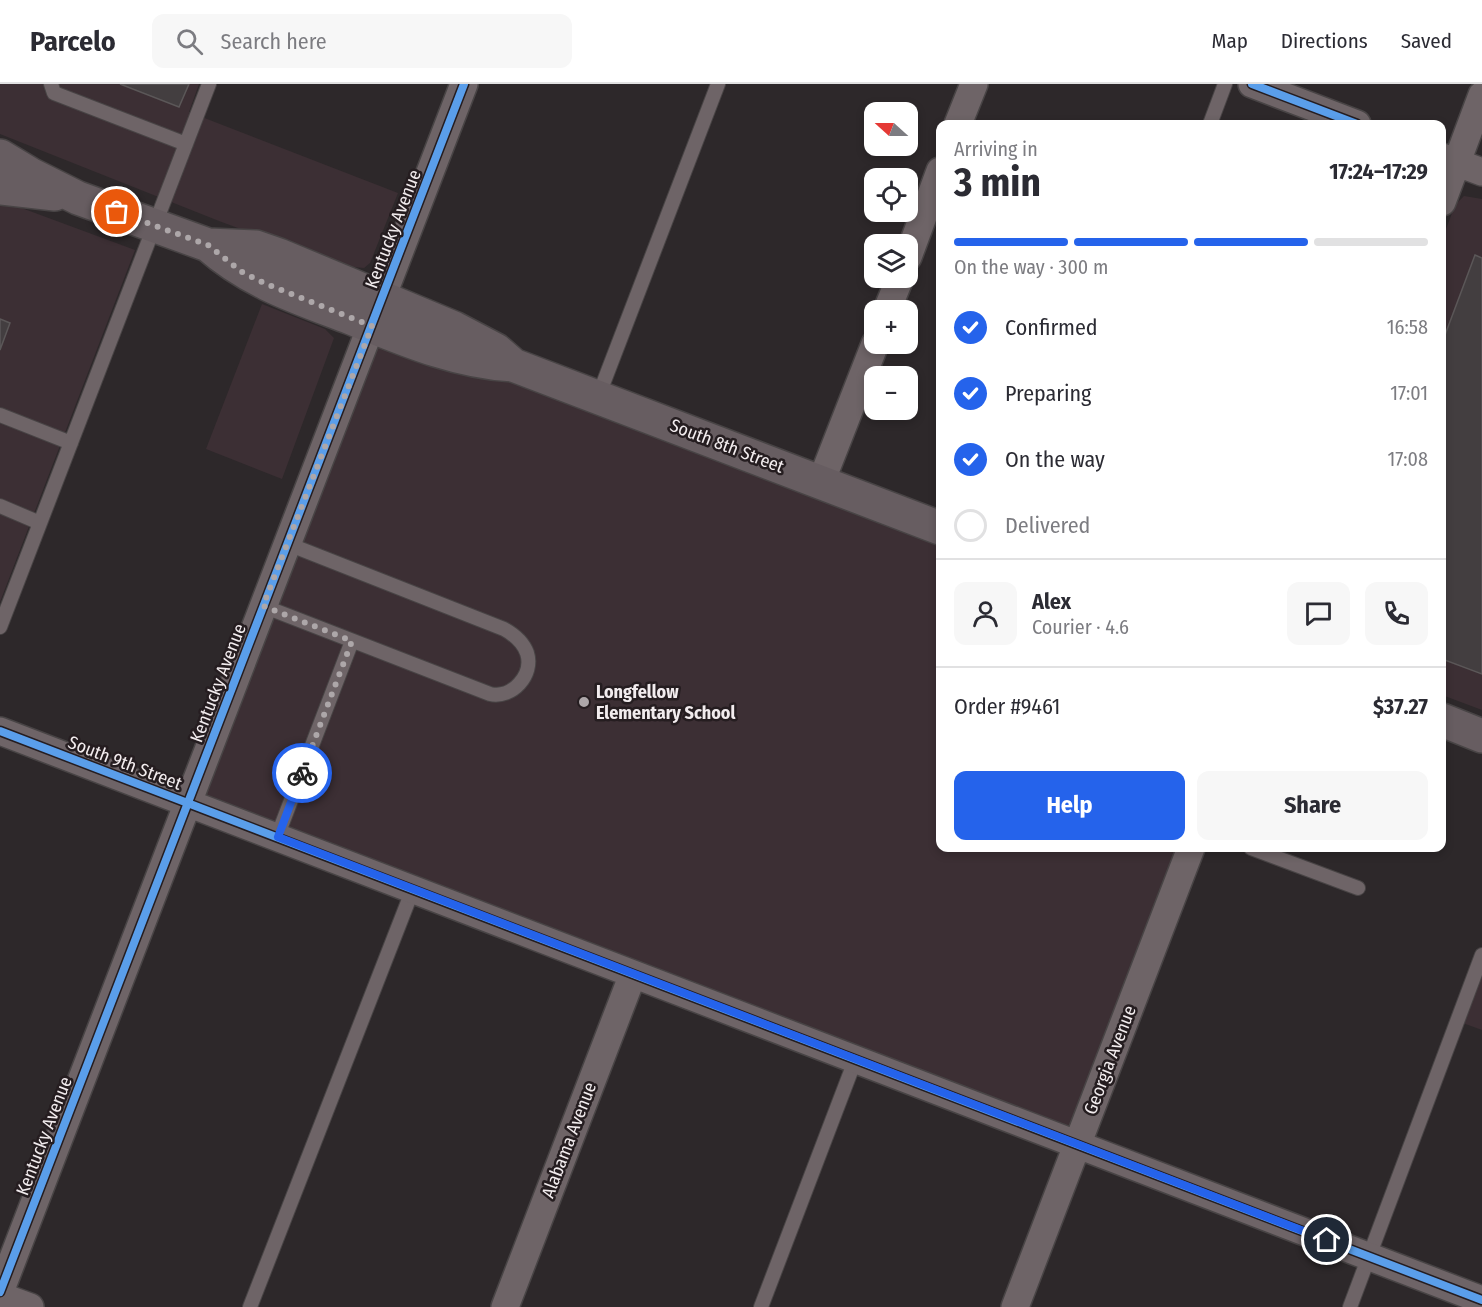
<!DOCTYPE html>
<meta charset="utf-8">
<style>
:root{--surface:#fff;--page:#f7f7f7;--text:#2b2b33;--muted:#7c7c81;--line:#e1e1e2;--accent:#2563eb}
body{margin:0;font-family:"Fira Sans Condensed",sans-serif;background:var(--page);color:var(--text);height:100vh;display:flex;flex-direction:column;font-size:22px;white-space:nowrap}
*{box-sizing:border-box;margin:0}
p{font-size:20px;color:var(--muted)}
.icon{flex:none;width:33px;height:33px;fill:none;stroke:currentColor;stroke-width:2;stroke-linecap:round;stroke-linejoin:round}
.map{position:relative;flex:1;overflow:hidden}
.sheet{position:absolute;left:936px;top:36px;width:510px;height:732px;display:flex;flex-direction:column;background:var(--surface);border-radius:12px;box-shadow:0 3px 9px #0003}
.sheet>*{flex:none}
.needle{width:39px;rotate:291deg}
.buttons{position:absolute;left:864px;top:18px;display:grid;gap:12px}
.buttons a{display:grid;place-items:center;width:54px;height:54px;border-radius:12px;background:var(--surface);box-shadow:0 3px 9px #0003;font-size:30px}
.pin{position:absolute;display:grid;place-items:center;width:51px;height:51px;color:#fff;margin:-26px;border:3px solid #fff;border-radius:50%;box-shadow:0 2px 6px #0007}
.courier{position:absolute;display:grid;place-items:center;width:60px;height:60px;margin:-30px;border:4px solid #2563eb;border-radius:50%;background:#fff;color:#222;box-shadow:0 2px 8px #0007}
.overview em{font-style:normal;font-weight:700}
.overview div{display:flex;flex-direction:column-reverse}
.overview{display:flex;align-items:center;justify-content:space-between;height:102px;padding:0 18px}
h1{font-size:39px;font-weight:700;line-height:45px}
.bar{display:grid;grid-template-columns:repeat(4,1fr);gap:9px 6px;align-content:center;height:72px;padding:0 18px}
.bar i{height:8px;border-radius:4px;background:var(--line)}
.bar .on{background:var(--accent)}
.bar p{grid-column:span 4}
.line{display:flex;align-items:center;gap:15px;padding:0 18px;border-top:2px solid var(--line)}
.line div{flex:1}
.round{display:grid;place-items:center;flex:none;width:63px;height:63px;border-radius:12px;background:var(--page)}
ol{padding:0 18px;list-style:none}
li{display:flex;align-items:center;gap:18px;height:66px}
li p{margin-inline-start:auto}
li .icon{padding:6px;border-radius:50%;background:var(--accent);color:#fff;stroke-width:4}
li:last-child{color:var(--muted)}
li i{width:33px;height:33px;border:3px solid var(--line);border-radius:50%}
.button{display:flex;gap:12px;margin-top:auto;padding:12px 18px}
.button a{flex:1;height:69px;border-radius:12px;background:var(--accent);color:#fff;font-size:24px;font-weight:700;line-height:69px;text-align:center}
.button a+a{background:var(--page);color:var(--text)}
header{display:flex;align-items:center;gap:36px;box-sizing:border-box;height:84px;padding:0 30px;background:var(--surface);border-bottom:2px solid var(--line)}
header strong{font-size:28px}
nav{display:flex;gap:33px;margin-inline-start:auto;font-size:21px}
.search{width:420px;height:54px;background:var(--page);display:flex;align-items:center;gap:15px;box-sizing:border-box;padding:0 21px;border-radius:12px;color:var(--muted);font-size:22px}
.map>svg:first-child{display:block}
.built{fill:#3c2f34}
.building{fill:#433e40;stroke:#5b5758;stroke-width:1.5}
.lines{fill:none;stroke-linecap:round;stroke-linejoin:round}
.service-casing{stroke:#484445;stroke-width:16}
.minor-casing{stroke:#484445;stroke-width:30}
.secondary-casing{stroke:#484445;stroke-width:36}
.service{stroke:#6e6467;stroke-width:14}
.minor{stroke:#6e6467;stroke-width:27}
.secondary{stroke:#675d61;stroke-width:33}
.cycleway-casing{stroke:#251d20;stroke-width:11}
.cycleway{stroke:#5a9eea;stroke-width:8}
.done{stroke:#ada7a9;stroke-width:6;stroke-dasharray:0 10.8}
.route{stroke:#2563eb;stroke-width:8}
.poi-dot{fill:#ada7a9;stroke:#251d20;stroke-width:2}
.labels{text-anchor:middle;stroke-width:5;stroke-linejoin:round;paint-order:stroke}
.street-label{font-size:18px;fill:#f2ecee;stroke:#251d20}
.poi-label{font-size:18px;font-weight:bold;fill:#f2ecee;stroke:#251d20;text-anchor:start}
</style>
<header>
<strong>Parcelo</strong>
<div class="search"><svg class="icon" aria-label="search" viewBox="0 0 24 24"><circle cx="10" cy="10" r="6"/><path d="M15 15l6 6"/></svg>Search here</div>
<nav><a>Map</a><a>Directions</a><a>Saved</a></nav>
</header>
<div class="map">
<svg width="1482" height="1223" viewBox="0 0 1482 1223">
<rect width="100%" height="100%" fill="#2d282a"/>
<path class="built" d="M0,0h199l-10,28 209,81 -28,70 -6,5 -23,-2 -122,-45 -219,-87z
M1464,112l18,3v511l-40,-15v-455l13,-35z
M0,116l135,50 -135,352z
M262,220l63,25 9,9 -52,141 -76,-30z
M372,242l568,202v320h251l-113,296 -890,-341z
M1482,880v66l-22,-8z"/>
<path class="building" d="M120,0h69l-10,23z
M1475,171l7,3v416l-40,-15v-316z
M0,235l10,4 -10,27z"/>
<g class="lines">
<defs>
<path id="service" d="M51,0l3,9 132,51
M1210,40l15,-40
M598,313l120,-313
M0,331l71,28
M0,422l40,17
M263,522l227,88c22,5 44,-19 37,-41 -4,-11 -14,-19 -23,-24l-216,-85
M0,543l209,-543
M277,753l75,-196
M1251,764l107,40
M250,1223l163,-418
M761,1223l95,-249
M1350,1223l132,-352"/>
<path id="minor" d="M1252,0l105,40
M958,40l16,-40
M1442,73l40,15
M1442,118l40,-107
M908,173l32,-86
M887,226l13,-32
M821,398l54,-138
M0,647l1482,569
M0,1208l464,-1208
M0,1212l30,11
M505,1223l128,-333
M1015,1223l176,-459"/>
<path id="secondary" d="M0,72l30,18 48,24 130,47 48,2 23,8 175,73 42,22 15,13
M0,104l55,6
M208,161c43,38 91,53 143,73 52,21 105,44 162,47l427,163
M1442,636l40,16"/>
</defs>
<use href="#service" class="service-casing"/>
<use href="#minor" class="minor-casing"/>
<use href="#secondary" class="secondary-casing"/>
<use href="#service" class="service"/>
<use href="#minor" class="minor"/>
<use href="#secondary" class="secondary"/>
<defs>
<path id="cycleway" d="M1252,0l105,40
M0,647l1482,569
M0,1208l464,-1208"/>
</defs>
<use href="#cycleway" class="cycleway-casing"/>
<use href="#cycleway" class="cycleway"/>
</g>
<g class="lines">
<path class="done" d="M117,128l91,33 34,27 24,12 106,42 -109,280 89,35 -50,132"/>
<path class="route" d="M302,689l-24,64 1049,403"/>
</g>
<circle class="poi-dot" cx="584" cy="618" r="6"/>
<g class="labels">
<g class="street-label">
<text transform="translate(393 145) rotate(-69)" y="6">Kentucky Avenue</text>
<text transform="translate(727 362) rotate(21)" y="6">South 8th Street</text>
<text transform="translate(218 599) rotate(-69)" y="6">Kentucky Avenue</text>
<text transform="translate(125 679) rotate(21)" y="6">South 9th Street</text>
<text transform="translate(1110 976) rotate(-69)" y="6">Georgia Avenue</text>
<text transform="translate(44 1052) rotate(-69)" y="6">Kentucky Avenue</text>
<text transform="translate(569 1056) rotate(-69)" y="6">Alabama Avenue</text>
</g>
<g class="poi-label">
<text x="596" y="614">Longfellow<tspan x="596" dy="21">Elementary School</tspan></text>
</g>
</g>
</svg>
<div class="buttons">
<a><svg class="needle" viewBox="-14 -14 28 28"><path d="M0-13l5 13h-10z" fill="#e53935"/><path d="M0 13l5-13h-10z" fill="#7c7c81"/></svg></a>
<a><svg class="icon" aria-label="locate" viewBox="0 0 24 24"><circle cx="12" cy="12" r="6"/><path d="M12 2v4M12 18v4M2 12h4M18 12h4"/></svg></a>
<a><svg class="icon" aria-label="layers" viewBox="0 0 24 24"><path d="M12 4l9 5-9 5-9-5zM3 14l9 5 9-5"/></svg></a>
<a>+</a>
<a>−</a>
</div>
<div class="pin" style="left:117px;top:128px;background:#ea580c"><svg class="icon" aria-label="bag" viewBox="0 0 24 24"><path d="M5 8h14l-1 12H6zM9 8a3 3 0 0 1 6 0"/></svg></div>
<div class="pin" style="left:1327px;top:1156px;background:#1f2937"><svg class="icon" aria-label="home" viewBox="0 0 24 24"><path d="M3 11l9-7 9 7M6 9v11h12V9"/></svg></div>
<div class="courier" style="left:302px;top:689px"><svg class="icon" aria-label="bike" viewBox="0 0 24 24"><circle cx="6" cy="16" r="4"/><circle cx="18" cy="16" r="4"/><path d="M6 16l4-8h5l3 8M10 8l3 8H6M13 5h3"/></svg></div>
<section class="sheet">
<div class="overview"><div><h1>3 min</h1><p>Arriving in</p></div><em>17:24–17:29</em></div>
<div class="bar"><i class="on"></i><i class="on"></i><i class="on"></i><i></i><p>On the way · 300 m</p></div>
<ol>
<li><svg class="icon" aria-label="check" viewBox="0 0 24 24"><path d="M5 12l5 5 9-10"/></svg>Confirmed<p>16:58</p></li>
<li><svg class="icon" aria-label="check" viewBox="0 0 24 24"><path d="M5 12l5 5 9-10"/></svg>Preparing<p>17:01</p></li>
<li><svg class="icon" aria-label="check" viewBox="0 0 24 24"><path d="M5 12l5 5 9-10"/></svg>On the way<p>17:08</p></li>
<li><i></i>Delivered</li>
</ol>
<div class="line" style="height:108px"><a class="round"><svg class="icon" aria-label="person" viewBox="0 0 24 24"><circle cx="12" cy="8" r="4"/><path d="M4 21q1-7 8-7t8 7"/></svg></a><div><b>Alex</b><p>Courier · 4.6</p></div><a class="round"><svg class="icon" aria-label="chat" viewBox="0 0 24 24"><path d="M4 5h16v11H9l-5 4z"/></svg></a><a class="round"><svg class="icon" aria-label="phone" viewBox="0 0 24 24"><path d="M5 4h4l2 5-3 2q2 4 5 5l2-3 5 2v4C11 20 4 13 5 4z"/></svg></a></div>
<div class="line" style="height:78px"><div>Order #9461</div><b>$37.27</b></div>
<div class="button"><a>Help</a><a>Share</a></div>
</section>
</div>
